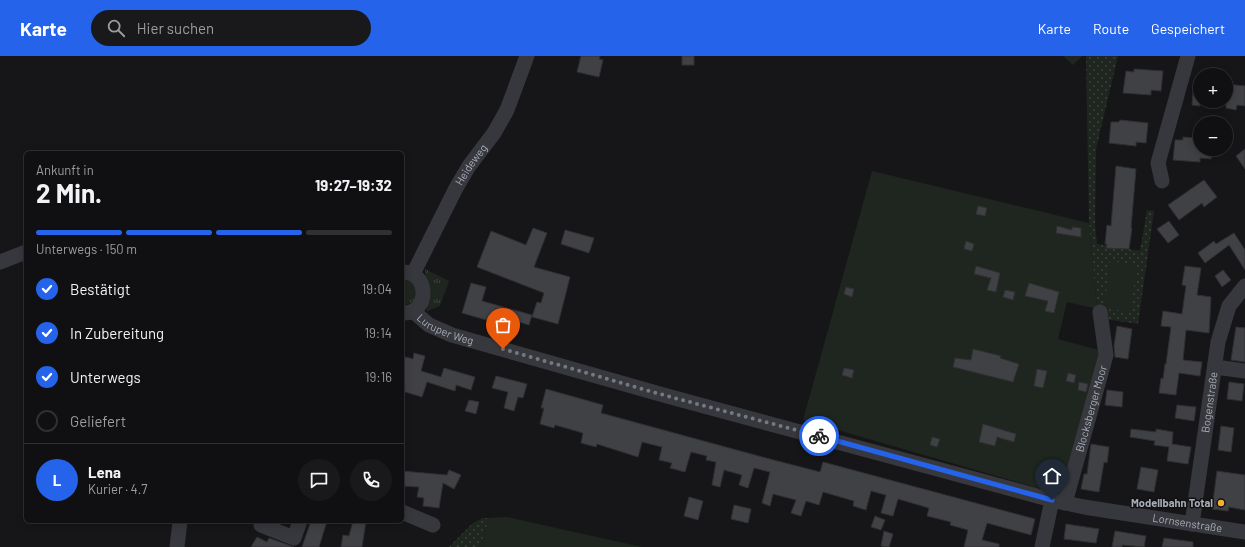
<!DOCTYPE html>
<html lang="de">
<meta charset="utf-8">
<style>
:root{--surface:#101012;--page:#19191b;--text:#f1f3f6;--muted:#9c9d9f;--line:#303032;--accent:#2563eb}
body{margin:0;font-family:Barlow,sans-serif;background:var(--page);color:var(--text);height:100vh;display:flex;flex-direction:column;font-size:15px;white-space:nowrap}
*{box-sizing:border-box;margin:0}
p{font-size:13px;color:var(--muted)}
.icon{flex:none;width:22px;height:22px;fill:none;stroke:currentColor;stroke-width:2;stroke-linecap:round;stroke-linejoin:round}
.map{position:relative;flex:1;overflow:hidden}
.details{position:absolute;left:24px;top:95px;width:380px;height:372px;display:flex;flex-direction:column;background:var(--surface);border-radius:6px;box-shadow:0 2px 10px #0003,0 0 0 1px var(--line)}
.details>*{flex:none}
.fabs{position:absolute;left:1193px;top:12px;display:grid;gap:8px}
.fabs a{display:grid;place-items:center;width:40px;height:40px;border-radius:50%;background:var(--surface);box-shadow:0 2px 10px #0003,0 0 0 1px var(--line);font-size:20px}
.pin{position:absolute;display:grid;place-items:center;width:34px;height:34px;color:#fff;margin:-41px -17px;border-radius:50% 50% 50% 0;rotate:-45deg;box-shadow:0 0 4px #0007}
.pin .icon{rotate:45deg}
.courier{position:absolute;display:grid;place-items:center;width:40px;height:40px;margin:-20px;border:3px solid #2563eb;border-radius:50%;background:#fff;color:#222;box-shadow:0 1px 5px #0007}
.summary em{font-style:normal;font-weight:700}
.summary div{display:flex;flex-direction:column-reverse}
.summary{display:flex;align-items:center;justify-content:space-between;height:68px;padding:0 12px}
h1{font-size:26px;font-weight:700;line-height:30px}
.bar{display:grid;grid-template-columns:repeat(4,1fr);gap:6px 4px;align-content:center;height:48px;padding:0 12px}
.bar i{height:5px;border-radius:3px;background:var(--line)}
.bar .current{background:var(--accent)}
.bar p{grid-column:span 4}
.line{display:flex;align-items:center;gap:10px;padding:0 12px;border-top:1px solid var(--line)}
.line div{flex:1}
.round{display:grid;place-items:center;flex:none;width:42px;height:42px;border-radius:21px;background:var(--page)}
ol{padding:0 12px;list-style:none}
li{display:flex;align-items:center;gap:12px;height:44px}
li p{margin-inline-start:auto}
li .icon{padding:4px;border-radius:50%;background:var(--accent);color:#fff;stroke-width:4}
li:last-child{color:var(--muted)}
li i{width:22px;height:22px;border:2px solid var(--line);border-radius:50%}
header{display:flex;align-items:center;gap:24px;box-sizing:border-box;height:56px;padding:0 20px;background:var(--accent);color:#fff}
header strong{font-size:19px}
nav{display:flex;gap:22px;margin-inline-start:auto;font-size:14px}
.search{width:280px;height:36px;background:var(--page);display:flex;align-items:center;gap:10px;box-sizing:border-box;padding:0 14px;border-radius:22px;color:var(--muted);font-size:15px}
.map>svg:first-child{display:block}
.grass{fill:url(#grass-tufts)}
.forest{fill:url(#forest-firs)}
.park{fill:url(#park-dots)}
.garden{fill:#1e261f}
.building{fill:#404145;stroke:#303034}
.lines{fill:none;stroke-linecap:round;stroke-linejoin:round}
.minor{stroke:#37383d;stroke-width:15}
.done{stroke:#757880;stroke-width:4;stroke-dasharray:0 7.2}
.route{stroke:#2563eb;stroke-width:5}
.poi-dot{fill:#f2b134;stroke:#111113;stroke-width:1.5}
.labels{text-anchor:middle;stroke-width:3;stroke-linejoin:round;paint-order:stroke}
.street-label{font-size:11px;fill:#a8adb8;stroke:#111113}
.poi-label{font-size:11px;font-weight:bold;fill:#a8adb8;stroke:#111113;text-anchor:end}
</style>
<header>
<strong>Karte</strong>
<div class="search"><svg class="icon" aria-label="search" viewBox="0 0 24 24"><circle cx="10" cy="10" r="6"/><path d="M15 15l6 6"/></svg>Hier suchen</div>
<nav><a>Karte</a><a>Route</a><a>Gespeichert</a></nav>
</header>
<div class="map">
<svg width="1245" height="491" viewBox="0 0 1245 491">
<defs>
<pattern id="grass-tufts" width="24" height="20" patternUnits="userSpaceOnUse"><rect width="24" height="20" fill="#1e261f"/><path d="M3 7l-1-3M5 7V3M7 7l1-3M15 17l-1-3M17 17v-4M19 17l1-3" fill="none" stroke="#3c433d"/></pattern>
<pattern id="forest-firs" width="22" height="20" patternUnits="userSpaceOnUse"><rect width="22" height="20" fill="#1e261f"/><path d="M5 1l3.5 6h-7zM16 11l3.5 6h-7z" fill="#3c433d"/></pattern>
<pattern id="park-dots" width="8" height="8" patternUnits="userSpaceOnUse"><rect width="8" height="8" fill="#1e261f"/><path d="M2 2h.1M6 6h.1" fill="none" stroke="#3c433d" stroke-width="1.8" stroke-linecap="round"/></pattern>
</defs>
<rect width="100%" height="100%" fill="#161618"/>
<path class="grass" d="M425,213l24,12 -9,25 -13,5z
M402,223h5l9,8 -1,13 -6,4 -7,1z"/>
<path class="forest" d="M1063,0h19l-9,9z"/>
<path class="park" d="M1086,0h32l-22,93 -1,75 2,20 43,7 7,-41 7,1 -16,113 -33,-5 -8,-10 -8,-86z
M482,462h7l-8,29h-32l23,-23z"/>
<path class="garden" d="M872,115l217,52 8,86 -30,-7 -9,37 44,12 -40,144 -259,-75z
M1110,205l27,4 -7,47 -26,-4z
M507,461l135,30h-161l8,-29z"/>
<path class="building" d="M581,0h19l-1,3 4,1 -4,17 -22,-5z
M682,0h12v9h-12z
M1134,13l29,2 -2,20 -10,-1v5l-28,-2 3,-22 8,1z
M1194,24l6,1v25l-8,-1z
M1226,28l19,2v20l-8,-1 -1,5 -10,-2z
M1120,64l28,3 -2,20 -10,-1v4l-27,-3 2,-21h8z
M1183,81l11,1v3h6v8h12l-1,10 -11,-1v4l-27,-2 2,-20h8z
M1245,93v20l-9,-13z
M1116,110l20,3 -5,59h1l-3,21 -23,-1 1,-4h-2l2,-19 4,1z
M1204,124l13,17 -13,10 -2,-4 -23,17 -11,-15z
M978,150l9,2 -2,8 -9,-2z
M1169,165l10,14 -11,8 -11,-14z
M1057,170l15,4v-3l9,1v9l-25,-4z
M533,172l14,5 -13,34 36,10 -12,47 -26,-7 5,-15 4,1 3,-10 -67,-26 14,-36 35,14z
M565,174l29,8 -5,15 -28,-9z
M1234,177l11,17v20l-16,-25 -24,18 -7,-10 16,-12 2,3z
M966,185l8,3 -2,7 -8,-2z
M976,210l24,7 -4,19 -9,-2 4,-12 -17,-4z
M1185,210l16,2 -4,27 14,2 -2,36 -23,-3 -3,30 19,2 -2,14 -21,-3 -3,22 -17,-2 2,-15 2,1 2,-15h1l5,-37 -10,-1 2,-15 19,3 4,-28 -4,-1z
M1223,214l8,10 -9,7 -7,-11z
M471,227l15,4 -4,14 50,14 -3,10 -23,-7 -2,7 -42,-12z
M1029,227l30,9 -5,21 -9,-2 3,-10 -23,-5z
M846,231l8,2 -2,8 -8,-3z
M1005,234l10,2 -2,8 -10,-3z
M1117,270l15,3 -4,30 -13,-2 -1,-11z
M1236,271l9,1v34l-14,-2z
M973,293l28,7 -1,2 19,6 -6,18 -60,-15 2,-9 16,2z
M414,297l11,3 -4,15 20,6 3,-9 31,9 -4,13 -15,-5 -1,6 -28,-9 -5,15 -20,-6v-35l11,3z
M844,312l10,2 -2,8 -10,-3z
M1037,313l10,2 -4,17 -9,-2z
M1068,317l8,2 -2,8 -8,-2z
M496,320l31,8 -4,14 -5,-1 -4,14 -10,-3 4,-16 -16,-4z
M1079,326l9,2 -2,8 -8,-2z
M1229,326l15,2 -2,17 -15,-2z
M546,333l57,16 -2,8 165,45 54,14 3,-10 212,57 -4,16 -44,-12 -5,17 17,4v3h-35l4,-17 -18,-5 1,-3 -24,-6 2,-8 -31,-9 -5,17 -12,-3 5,-18 -15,-4 -5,19 -13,-4 1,-5 -31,-9 -4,13 -13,-4 -5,15 -10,-3 5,-13 -23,-6 -3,12 -8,-3 8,-31 -16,-4 -6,20 -9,-3 3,-10 -18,-5 -4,17 -8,-2 4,-23 -10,-2 1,-4 -16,-4 -6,20 -15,-4 2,-5 -13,-3 3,-13 -20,-5 -4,15 -41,-13 -1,3 -15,-4 2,-10 -28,-8 -1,3 -14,-4 4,-16h-3z
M1107,334l16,2 -1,15 -17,-2z
M469,344l10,2 -3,12 -11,-3z
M1177,349l19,2 -2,14 -19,-3z
M983,368l33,10 -2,8 -17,-5 -2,9 -16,-4z
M1221,370l13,2 -3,24 -13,-2z
M1131,373l25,3v-3l17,3 -1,12 19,3 -3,17 -21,-3 2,-14 -15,-2 1,-4 -25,-4z
M932,381l8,2 -3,8 -7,-2z
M1091,388l18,3 -2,16 -3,-1 -5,30 -18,-3 3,-15h3z
M1141,411l17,3 -4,22 -17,-3z
M449,414l12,5 -7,14 -11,-6 -4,25 -16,-2 1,-8 -7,-1 2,-10 -17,-1v-15l45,4z
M1217,415l28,4v35l-16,-3 -1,4 -16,-2z
M689,441l14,4 -5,19 -14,-4z
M734,449l17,4 -3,14 -17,-4z
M875,460l10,4 -4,10 -10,-3z
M311,465h16l-8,26h-17z
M353,465h13l-4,26h-21l2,-12 6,1z
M1066,468l33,5 -3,14 -32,-4z
M884,475l9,3 -4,13 -8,-1z
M1115,475l31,5 -2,11 -22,-2v2h-10z
M257,481l10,5 2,-4 25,9h-43z
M1164,482l29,4v5h-31z"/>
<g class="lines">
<g class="minor">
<path d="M1162,125l-4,-18 30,-107"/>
<path d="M0,206l26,-10"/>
<path d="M402,216c28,-1 28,43 0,41"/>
<path id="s1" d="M413,218l43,-86 13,-22 25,-33 13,-23 20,-54"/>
<path id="s2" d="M413,255l16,14 23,10 215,61 385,104 32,7 161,25"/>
<path d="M1215,311l30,4"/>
<path id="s3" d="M1065,447l41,-148 -6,-43"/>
<path d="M402,456l31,13"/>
<path id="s4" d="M1192,468l26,-182 11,-36 16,-20"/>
<path d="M261,469l33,13 6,-17"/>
<path d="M177,491l3,-26"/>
<path d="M1042,491l10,-47"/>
</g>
</g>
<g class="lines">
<path class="done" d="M503,293l164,47 152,40"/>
<path class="route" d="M819,380l233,64"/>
</g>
<circle class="poi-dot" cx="1221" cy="447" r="4"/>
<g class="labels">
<g class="street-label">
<text dy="4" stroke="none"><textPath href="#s1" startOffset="124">Heideweg</textPath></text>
<text dy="4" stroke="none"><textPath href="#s2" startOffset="38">Luruper Weg</textPath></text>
<text dy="4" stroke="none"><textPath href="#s4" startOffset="123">Bogenstraße</textPath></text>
<text dy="4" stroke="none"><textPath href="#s3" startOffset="98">Blocksberger Moor</textPath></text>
<text dy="4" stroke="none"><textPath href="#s2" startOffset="806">Lornsenstraße</textPath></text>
</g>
<g class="poi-label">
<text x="1213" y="451">Modellbahn Total</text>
</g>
</g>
</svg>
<div class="fabs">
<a>+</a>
<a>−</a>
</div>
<div class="pin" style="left:503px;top:293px;background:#ea580c"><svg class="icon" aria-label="bag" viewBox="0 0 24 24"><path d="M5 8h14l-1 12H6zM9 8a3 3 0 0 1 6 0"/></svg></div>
<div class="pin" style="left:1052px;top:444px;background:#1f2937"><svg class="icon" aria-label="home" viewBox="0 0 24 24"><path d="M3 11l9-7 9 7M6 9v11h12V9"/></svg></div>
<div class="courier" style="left:819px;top:380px"><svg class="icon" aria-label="bike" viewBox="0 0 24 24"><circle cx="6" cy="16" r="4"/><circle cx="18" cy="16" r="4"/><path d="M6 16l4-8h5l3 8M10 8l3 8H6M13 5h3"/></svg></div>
<section class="details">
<div class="summary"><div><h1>2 Min.</h1><p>Ankunft in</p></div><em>19:27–19:32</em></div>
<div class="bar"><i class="current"></i><i class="current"></i><i class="current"></i><i></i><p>Unterwegs · 150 m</p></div>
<ol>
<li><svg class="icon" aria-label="check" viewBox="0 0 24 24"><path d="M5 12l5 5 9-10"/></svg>Bestätigt<p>19:04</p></li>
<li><svg class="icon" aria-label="check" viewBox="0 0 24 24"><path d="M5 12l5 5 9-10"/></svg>In Zubereitung<p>19:14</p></li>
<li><svg class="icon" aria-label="check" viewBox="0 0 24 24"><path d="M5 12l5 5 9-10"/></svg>Unterwegs<p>19:16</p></li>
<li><i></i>Geliefert</li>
</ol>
<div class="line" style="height:72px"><b class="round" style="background:var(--accent);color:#fff">L</b><div><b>Lena</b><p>Kurier · 4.7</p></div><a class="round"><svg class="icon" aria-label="chat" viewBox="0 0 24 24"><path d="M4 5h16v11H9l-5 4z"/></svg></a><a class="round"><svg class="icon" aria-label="phone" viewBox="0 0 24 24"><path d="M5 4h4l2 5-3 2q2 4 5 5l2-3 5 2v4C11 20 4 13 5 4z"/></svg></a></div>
</section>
</div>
